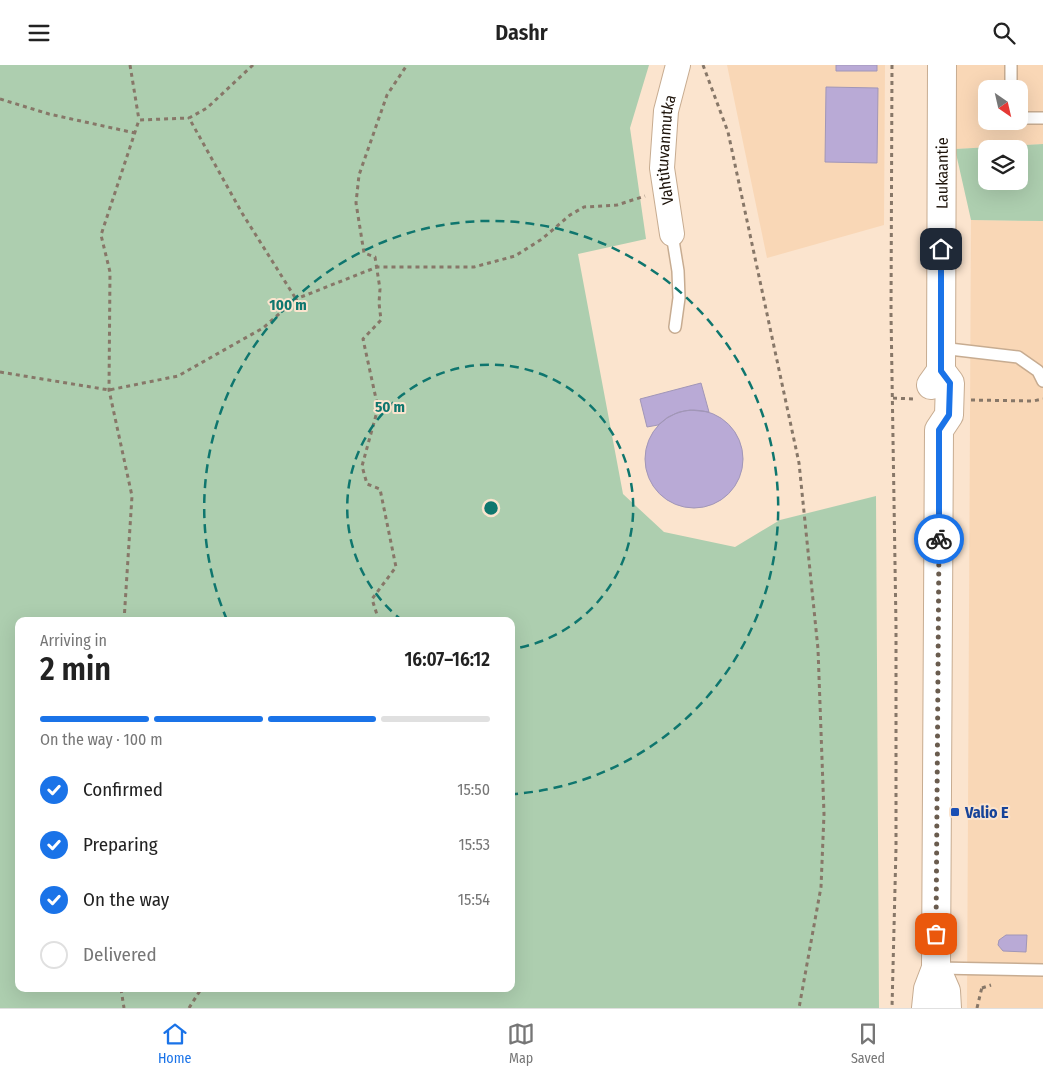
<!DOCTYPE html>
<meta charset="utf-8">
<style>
:root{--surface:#fff;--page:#f2f2f2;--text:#222;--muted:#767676;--line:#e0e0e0;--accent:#1a73e8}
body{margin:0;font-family:"Fira Sans Condensed",sans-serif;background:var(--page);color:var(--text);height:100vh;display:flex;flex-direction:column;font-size:19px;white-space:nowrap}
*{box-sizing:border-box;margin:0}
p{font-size:16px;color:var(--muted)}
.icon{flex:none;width:28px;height:28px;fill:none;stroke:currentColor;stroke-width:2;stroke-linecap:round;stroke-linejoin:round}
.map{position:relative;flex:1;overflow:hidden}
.panel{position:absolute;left:15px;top:552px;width:500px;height:375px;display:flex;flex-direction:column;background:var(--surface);border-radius:10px;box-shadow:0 5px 20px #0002}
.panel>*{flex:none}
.needle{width:32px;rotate:146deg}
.fabs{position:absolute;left:978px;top:15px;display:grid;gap:10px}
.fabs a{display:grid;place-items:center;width:50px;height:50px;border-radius:10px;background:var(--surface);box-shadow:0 5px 20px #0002;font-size:25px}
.pin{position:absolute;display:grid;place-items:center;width:42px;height:42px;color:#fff;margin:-21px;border-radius:10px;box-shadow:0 2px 8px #0006}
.courier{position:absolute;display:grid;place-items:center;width:50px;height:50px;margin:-25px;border:4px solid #1a73e8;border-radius:50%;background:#fff;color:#222;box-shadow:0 1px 6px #0007}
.head em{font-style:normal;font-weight:600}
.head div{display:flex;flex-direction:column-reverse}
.head{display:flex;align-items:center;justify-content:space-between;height:85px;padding:0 25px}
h1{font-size:32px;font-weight:600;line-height:38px}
.bar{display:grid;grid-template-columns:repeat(4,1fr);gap:8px 5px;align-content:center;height:60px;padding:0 25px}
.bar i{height:6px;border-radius:4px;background:var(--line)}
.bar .selected{background:var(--accent)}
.bar p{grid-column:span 4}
ol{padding:0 25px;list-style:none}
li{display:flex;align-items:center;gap:15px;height:55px}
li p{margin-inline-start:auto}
li .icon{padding:5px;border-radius:50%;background:var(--accent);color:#fff;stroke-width:4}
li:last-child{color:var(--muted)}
li i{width:28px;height:28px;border:2px solid var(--line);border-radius:50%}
header{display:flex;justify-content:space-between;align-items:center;height:65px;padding:0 25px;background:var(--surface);font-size:22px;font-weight:600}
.menu{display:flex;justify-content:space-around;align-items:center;height:70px;border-top:1px solid var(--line);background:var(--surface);font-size:14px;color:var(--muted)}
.menu a{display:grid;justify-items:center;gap:2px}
.menu .selected{color:var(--accent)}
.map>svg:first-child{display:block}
.built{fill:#f9d7b6;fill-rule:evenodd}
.green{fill:#adceaf;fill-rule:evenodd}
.building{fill:#b9aad6;stroke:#a196b7}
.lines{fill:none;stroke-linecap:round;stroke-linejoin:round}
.lane-casing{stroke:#c7ac91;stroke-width:14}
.street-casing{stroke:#c7ac91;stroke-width:26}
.secondary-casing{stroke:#c7ac91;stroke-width:30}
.path{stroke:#877768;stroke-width:3;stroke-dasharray:4 4;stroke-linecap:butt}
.lane{stroke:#fff;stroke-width:11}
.street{stroke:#fff;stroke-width:24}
.secondary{stroke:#fff;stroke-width:28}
.done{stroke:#6a5c4e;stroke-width:5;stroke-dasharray:0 9}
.route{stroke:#1a73e8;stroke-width:6}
.ring{fill:none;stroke:#0f766e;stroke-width:2.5;stroke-dasharray:9 6}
.transit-dot{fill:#1a4fb4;stroke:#fbe4ce;stroke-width:2}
.labels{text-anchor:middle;stroke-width:4;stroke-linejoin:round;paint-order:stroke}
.street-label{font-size:16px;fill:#1c1209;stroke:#fbe4ce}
.transit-label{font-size:16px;font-weight:bold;fill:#164399;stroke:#fbe4ce;text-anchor:start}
.centre{fill:#0f766e;stroke:#fbe4ce;stroke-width:2.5}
.ring-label{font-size:15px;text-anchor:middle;font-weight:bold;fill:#0f766e;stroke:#fbe4ce;stroke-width:4;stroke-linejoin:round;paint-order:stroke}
</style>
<header><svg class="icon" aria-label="menu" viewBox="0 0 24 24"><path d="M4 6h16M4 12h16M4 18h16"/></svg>Dashr<svg class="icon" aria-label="search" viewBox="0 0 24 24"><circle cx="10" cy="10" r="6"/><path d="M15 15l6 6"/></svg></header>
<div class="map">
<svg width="1043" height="943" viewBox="0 0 1043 943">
<rect width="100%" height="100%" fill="#fbe4ce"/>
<path class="built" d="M727,0h158l-1,160 -117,33z
M957,0h86v79l-88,5zM986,24h33v32h-33z
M971,155l72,1v787h-76z"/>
<path class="green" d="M0,0h649l-19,63 16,111 -68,15 45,240 41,38 71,15 45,-27 96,-24 3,512h-879zM511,556v368h-492v-368z
M1043,79v77l-72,-1 -16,-71zM986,84h33v32h-33z"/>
<path class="building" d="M836,0h41v6h-41z
M826,22l52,1 -1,75 -52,-1z
M701,318l8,29 -19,-2 -11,2 -11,5 -10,8 -11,2 -7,-28z
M645 394a49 49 0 1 1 98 0a49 49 0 1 1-98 0Z
M1006,870h21l-1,17 -23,-1 -5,-6 1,-5z"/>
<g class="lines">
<defs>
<path id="lane" d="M1011,0v24
M1019,53h24
M672,169l6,37 1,27 -4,29
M941,283l77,9 20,14 5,10
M938,903l105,2"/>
<g id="street">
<path id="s1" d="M672,169l-10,-66 4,-57 12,-46"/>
</g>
<g id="secondary">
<path id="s2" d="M931,320l10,-14 1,-306"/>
<path d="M936,903l10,23 1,17"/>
<path d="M926,943l2,-19 8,-21 3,-538 10,-15 1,-32 -9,-12"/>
</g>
</defs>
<use href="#lane" class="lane-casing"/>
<use href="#street" class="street-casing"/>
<use href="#secondary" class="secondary-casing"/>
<path class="path" d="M130,0l9,55
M253,0l-46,43 -18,10 53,95 54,86
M703,0l25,67 71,331 19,186 6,165 -3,73 -22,121
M892,0l-1,249 5,312v222l-4,160
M0,34l49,15 86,19
M0,307l109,18 69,-14 85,-48 33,-29 81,-32h97l41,-11 27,-17 28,-24 14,-8 33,-2 28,-9
M893,333l21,1
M971,335l62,1 10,-2
M124,556l8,-125 -23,-106 1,-118 -9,-37 38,-115 50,-2
M379,556l-7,-22 24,-32 -16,-78 -13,-5 -5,-18 16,-58 -15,-69 18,-19 -2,-17 1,-14 -5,-32 -11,-4 -8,-50 3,-28 28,-80 20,-30
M982,923l9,-3
M121,924l3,19
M189,943l12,-19
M977,943l5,-21"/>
<use href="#lane" class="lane"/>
<use href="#street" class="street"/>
<use href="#secondary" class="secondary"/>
</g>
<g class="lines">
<path class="done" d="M936,869l3,-395"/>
<path class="route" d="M939,474v-109l10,-15 1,-32 -9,-12v-122"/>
</g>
<g class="ring">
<path d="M403 556A143 143 0 1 1 512 584"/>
<path d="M227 555A287 287 0 1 1 514 729"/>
</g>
<rect class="transit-dot" x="950" y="742" width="10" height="10" rx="2.5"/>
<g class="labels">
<g class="street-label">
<text dy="6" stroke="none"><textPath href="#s1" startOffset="85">Vahtituvanmutka</textPath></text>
<text dy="6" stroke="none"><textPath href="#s2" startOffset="215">Laukaantie</textPath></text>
</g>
<g class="transit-label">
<text x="965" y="753">Valio E</text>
</g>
</g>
<circle cx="491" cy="443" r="8" class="centre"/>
<g class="ring-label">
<text x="288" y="245">100 m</text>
<text x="390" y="347">50 m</text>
</g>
</svg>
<div class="fabs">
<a><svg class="needle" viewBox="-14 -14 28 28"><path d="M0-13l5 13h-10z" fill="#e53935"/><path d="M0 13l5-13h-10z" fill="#767676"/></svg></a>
<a><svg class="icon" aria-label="layers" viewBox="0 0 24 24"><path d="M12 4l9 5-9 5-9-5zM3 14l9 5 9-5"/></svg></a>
</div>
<div class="pin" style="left:936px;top:869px;background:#ea580c"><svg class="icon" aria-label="bag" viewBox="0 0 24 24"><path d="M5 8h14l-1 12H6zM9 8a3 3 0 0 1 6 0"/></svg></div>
<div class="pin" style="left:941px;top:184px;background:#1f2937"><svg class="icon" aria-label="home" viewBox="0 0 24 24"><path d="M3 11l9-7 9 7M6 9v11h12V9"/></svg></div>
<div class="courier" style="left:939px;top:474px"><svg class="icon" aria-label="bike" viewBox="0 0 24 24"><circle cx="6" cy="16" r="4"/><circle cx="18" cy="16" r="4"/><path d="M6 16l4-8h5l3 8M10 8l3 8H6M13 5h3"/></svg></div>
<section class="panel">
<div class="head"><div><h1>2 min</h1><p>Arriving in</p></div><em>16:07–16:12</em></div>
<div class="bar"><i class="selected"></i><i class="selected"></i><i class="selected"></i><i></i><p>On the way · 100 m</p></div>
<ol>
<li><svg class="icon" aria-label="check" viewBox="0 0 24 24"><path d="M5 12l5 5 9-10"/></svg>Confirmed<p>15:50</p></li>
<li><svg class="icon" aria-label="check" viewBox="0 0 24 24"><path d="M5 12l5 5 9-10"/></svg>Preparing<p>15:53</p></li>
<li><svg class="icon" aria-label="check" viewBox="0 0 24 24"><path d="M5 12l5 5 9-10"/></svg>On the way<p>15:54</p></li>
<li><i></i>Delivered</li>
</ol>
</section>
</div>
<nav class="menu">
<a class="selected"><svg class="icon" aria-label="home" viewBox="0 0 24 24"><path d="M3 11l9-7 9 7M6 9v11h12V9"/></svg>Home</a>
<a><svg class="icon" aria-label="map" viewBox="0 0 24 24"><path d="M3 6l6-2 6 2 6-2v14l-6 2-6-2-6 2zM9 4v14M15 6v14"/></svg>Map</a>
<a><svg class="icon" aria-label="saved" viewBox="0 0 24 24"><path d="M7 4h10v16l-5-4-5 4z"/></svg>Saved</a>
</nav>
